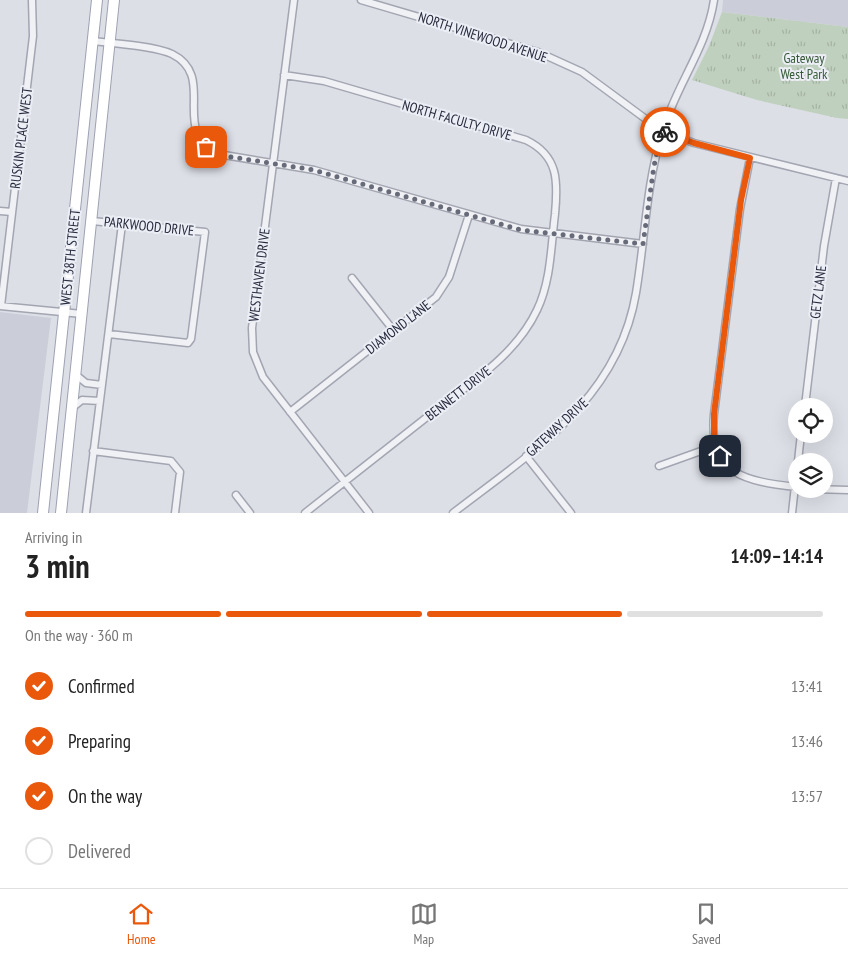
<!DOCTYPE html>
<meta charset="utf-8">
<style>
:root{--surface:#fff;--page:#f2f2f2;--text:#222;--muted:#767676;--line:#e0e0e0;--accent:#ea580c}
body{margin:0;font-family:"PT Sans Narrow",sans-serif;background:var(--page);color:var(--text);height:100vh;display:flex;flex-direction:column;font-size:19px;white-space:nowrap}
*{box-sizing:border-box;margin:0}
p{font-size:16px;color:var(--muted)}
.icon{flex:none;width:28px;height:28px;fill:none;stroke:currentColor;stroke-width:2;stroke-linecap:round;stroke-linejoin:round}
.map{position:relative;height:513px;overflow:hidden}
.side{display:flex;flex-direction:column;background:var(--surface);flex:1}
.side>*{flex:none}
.buttons{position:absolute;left:788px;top:398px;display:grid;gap:10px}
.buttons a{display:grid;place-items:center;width:45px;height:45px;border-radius:50%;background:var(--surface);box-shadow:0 5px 20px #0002;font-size:25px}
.pin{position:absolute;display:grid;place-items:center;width:42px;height:42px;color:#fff;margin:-21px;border-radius:10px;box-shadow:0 2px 8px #0006}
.courier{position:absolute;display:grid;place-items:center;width:50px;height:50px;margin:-25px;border:4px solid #ea580c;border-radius:50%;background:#fff;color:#222;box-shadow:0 1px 6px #0007}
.headline em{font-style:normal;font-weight:800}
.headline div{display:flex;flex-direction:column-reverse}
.headline{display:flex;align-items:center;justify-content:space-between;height:85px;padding:0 25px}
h1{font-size:32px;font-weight:800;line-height:38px}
.bar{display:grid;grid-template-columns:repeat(4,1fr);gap:8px 5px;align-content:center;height:60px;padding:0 25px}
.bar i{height:6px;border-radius:4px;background:var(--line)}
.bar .active{background:var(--accent)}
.bar p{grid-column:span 4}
ol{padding:0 25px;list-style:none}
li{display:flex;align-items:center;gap:15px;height:55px}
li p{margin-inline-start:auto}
li .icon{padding:5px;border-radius:50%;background:var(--accent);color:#fff;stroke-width:4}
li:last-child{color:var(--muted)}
li i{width:28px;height:28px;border:2px solid var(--line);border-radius:50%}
.tab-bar{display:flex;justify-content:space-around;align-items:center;height:70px;border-top:1px solid var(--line);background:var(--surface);font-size:14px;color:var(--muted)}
.tab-bar a{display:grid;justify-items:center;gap:2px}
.tab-bar .active{color:var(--accent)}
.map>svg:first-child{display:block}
.built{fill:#cbced9}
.park{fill:url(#park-tufts)}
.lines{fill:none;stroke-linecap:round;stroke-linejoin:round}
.minor-casing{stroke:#a3a5b1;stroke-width:9}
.primary-casing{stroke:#9da1b2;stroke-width:12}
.minor{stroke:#f0f1f5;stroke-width:6}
.primary{stroke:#fff;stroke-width:10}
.done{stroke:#676a78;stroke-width:5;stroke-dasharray:0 9}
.route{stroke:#ea580c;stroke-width:6}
.labels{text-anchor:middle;stroke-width:4;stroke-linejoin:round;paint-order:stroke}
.street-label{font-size:14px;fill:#272b3d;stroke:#eceef5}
.park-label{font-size:14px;fill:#355835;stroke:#eceef5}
</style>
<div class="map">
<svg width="848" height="513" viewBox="0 0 848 513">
<defs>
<pattern id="park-tufts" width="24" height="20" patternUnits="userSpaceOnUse" patternTransform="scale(1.25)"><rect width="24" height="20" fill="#c0d0be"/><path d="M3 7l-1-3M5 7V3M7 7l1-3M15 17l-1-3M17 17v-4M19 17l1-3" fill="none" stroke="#a5b3a4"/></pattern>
</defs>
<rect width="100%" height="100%" fill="#dddfe7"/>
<path class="built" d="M723,0h125v27l-126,-15z
M0,312l51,6 -24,195h-27z"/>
<path class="park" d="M722,12l126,15v92l-11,-1 -80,-18 -65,-20 17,-34z"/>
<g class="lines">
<defs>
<path id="minor" d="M294,0l-42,328 1,24 10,25 106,136
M361,0l177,52 44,20 80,59 32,12 154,38
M92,41c21,2 63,5 80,13 46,23 -3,76 46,100l96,16 207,59 122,15
M284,75l40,6 202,59c33,16 32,42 29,74 -4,32 -4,67 -18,96 -22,47 -71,76 -110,107 -41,32 -81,64 -122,96
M750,158l-10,51 -26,205c-6,62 33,67 82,73
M0,211l12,1
M92,221l113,11 -14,107 -3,4 -79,-9
M352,278l42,53
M0,306l82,8
M1,306l32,-270 -1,-36
M76,375l10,8 16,2
M805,406l19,-160 12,-68
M72,408l10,-8 18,1
M290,412l146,-115 13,-20 20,-62
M93,451l78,10 9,11 -5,41
M526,456l45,57
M798,461l3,-27
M659,466l56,-20
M812,489l36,1
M236,495l14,18
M86,513l36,-289
M453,513c79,-61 165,-113 183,-220 9,-53 10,-108 26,-160 13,-46 45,-85 52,-133
M792,513l4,-36"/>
<path id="primary" d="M43,513l54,-513
M61,513l53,-513"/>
</defs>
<use href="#minor" class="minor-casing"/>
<use href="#primary" class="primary-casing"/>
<use href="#minor" class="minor"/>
<use href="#primary" class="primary"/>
</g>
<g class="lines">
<path class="done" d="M206,147l19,9 89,14 207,60 122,14 11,-78 8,-35 3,1"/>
<path class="route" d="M665,132l29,11 56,15 -9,42 -27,214v26l6,16"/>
</g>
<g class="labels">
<g class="street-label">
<text transform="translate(483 37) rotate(18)" y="5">NORTH VINEWOOD AVENUE</text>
<text transform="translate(457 120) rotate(16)" y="5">NORTH FACULTY DRIVE</text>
<text transform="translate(21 138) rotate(-83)" y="5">RUSKIN PLACE WEST</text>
<text transform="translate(149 226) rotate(6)" y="5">PARKWOOD DRIVE</text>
<text transform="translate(70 257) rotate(-84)" y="5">WEST 38TH STREET</text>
<text transform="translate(259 275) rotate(-83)" y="5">WESTHAVEN DRIVE</text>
<text transform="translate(818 292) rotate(-83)" y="5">GETZ LANE</text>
<text transform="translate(398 327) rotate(-38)" y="5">DIAMOND LANE</text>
<text transform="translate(458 393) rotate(-38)" y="5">BENNETT DRIVE</text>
<text transform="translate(557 427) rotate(-43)" y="5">GATEWAY DRIVE</text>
</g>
<g class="park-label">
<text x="804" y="63">Gateway<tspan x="804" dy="16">West Park</tspan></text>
</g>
</g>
</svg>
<div class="buttons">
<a><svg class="icon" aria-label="locate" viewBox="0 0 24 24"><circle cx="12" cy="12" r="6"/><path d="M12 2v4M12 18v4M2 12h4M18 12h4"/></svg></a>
<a><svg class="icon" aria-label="layers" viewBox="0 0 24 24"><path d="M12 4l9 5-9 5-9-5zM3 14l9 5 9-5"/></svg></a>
</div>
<div class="pin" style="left:206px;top:147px;background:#ea580c"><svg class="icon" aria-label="bag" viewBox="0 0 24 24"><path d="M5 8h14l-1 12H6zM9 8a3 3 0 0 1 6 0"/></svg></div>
<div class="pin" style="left:720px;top:456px;background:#1f2937"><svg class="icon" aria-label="home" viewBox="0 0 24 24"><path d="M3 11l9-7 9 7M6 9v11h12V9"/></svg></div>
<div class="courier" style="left:665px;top:132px"><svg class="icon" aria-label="bike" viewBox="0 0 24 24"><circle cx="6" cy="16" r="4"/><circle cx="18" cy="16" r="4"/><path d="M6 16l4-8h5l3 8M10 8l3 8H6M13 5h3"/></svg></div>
</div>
<section class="side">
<div class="headline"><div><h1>3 min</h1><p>Arriving in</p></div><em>14:09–14:14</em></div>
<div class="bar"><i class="active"></i><i class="active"></i><i class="active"></i><i></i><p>On the way · 360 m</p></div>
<ol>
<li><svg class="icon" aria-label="check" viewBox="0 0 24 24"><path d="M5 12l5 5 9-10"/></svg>Confirmed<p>13:41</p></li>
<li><svg class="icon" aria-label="check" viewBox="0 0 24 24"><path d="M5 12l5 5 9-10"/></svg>Preparing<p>13:46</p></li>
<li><svg class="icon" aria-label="check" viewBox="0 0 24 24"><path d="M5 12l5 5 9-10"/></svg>On the way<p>13:57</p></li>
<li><i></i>Delivered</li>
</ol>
</section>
<nav class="tab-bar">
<a class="active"><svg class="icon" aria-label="home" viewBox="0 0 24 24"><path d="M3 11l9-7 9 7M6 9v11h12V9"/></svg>Home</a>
<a><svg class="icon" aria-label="map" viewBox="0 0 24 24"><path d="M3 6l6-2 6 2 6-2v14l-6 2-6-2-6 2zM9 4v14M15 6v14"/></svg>Map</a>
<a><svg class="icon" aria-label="saved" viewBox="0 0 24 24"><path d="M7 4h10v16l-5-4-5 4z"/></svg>Saved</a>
</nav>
